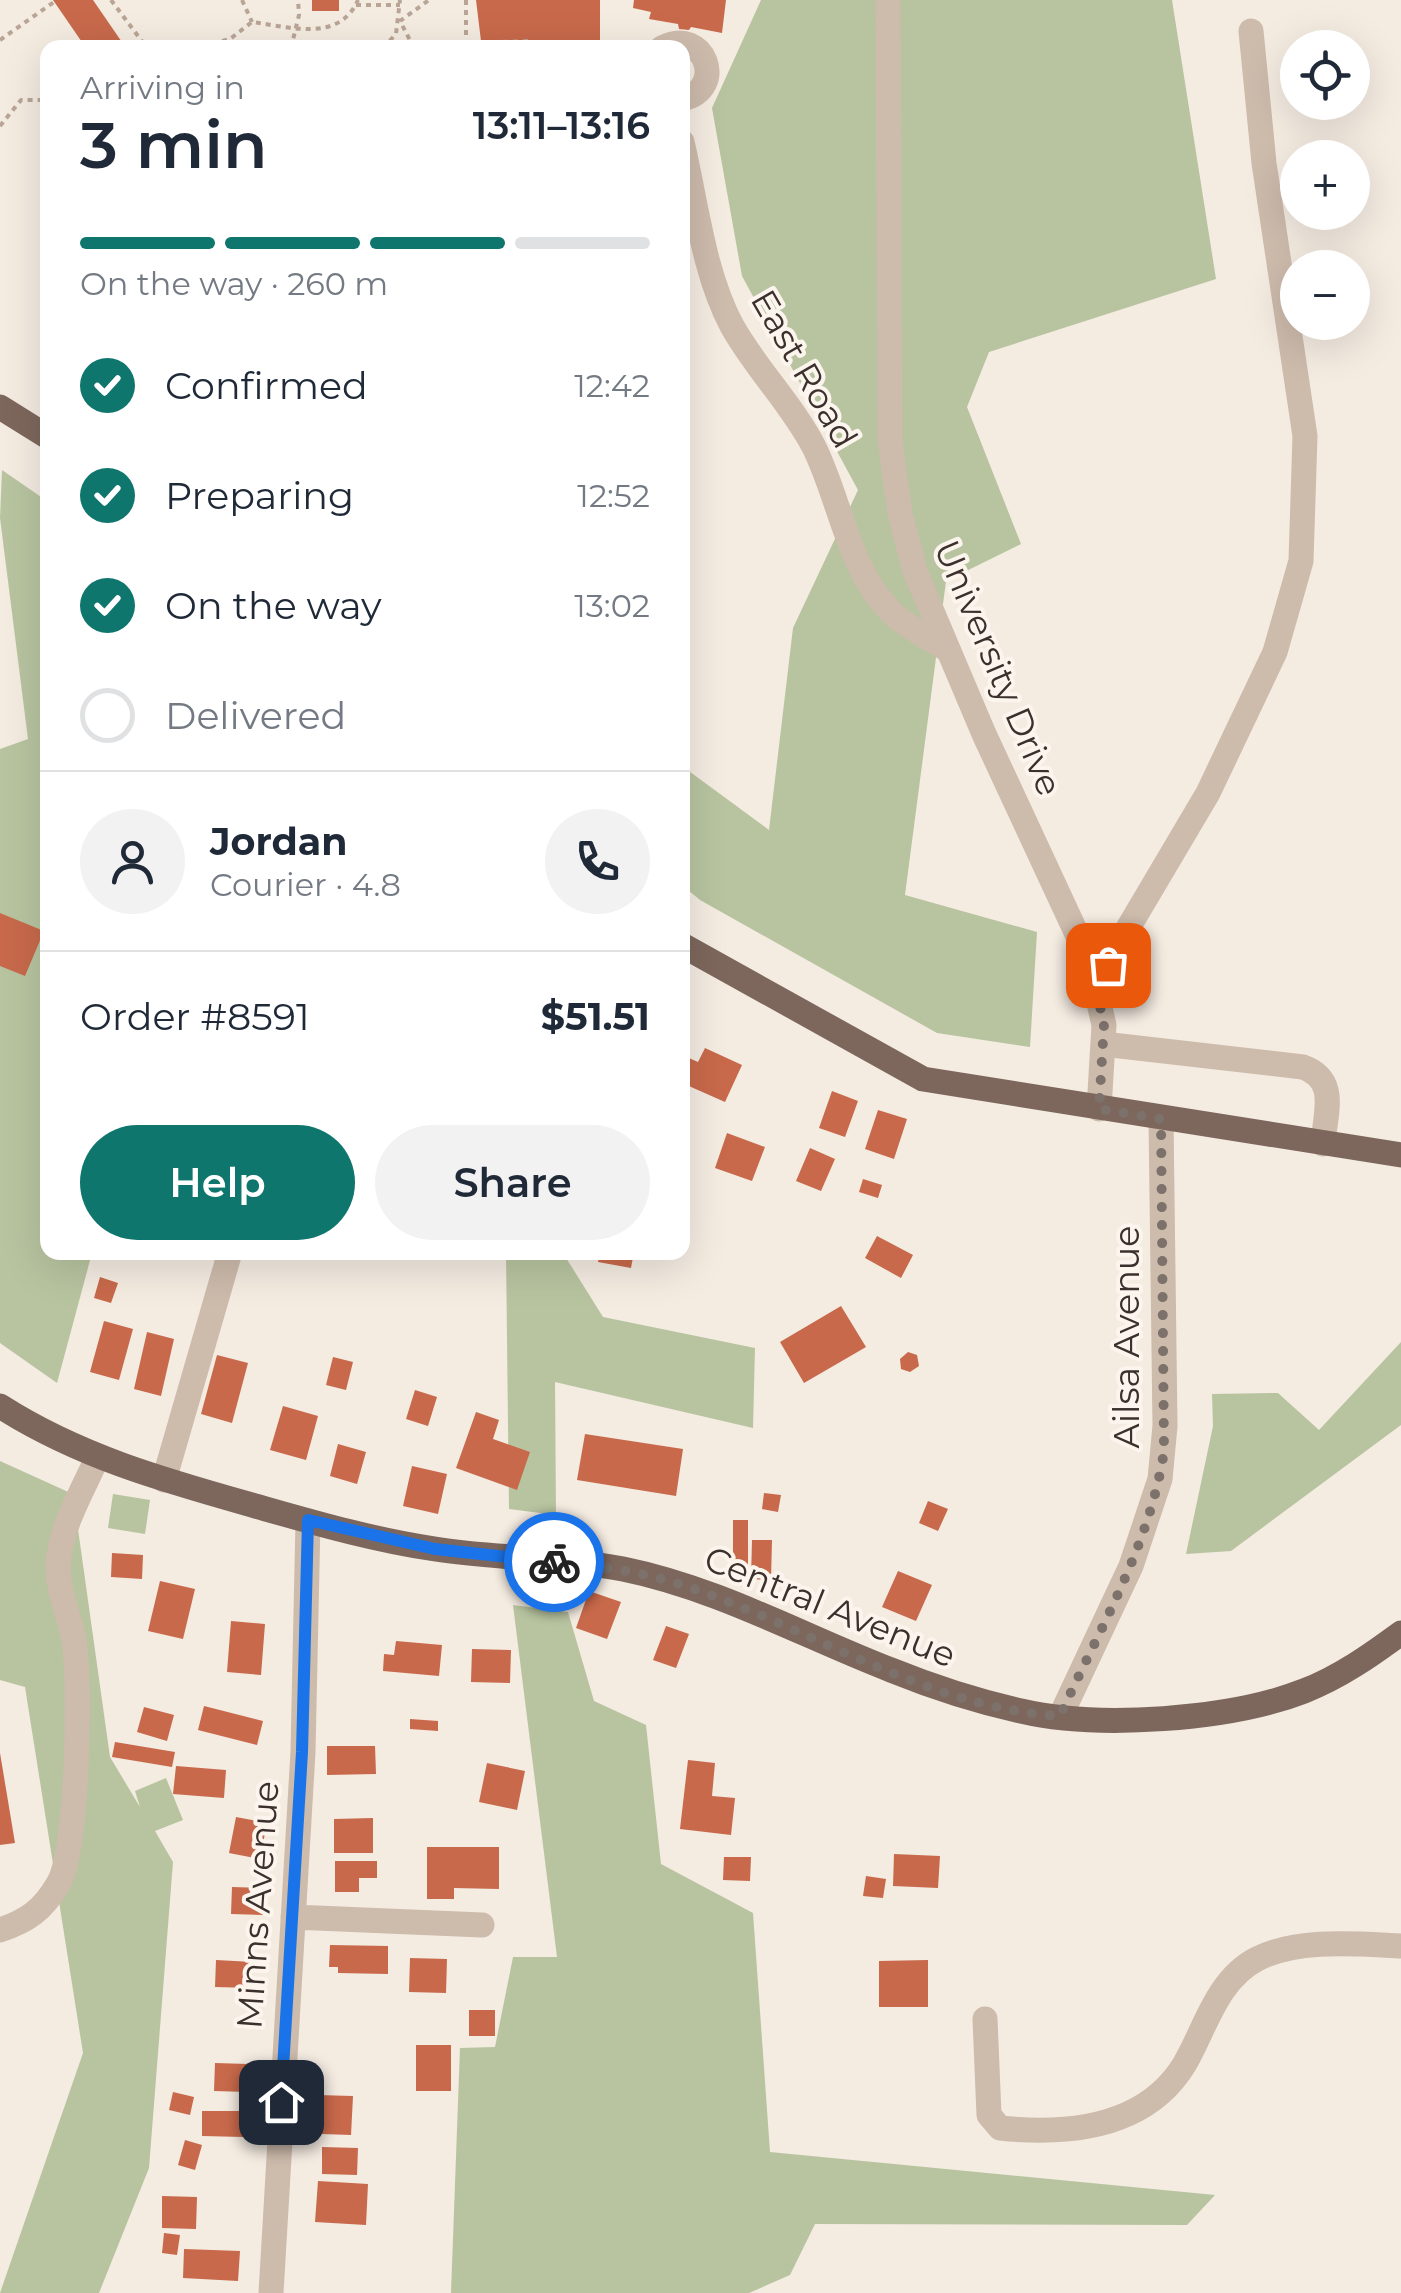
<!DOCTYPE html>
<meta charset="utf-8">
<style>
:root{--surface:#fff;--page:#f2f2f3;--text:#1f2937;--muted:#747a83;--line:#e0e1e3;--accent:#0f766e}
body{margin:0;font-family:Montserrat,sans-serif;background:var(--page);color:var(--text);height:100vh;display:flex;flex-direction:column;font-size:38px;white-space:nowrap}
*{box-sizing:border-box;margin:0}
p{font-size:32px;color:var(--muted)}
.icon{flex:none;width:55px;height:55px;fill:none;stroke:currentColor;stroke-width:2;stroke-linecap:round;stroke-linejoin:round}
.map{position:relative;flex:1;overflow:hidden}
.details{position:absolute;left:40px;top:40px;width:650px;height:1220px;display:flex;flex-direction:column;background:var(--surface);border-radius:20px;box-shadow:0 10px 40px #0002}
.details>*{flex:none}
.tools{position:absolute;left:1280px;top:30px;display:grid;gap:20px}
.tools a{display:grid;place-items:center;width:90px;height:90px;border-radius:50%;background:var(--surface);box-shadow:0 10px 40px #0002;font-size:50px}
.pin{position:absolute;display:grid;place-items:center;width:85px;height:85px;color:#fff;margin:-42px;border-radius:20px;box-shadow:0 5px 15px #0006}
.courier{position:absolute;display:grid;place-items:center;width:100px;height:100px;margin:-50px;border:8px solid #1a73e8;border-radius:50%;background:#fff;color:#222;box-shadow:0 2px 12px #0007}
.overview em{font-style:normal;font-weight:600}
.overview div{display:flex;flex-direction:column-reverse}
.overview{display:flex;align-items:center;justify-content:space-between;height:170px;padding:0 40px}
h1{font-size:65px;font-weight:600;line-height:75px}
.bar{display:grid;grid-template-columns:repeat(4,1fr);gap:15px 10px;align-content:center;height:120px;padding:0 40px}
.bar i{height:12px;border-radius:8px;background:var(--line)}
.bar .active{background:var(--accent)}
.bar p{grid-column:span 4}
.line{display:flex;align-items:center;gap:25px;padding:0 40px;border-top:2px solid var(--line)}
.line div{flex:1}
.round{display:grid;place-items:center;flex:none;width:105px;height:105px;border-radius:52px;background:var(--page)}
ol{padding:0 40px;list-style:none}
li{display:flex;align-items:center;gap:30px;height:110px}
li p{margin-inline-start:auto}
li .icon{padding:10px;border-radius:50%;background:var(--accent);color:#fff;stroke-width:4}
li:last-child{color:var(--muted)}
li i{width:55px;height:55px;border:5px solid var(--line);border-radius:50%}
.button{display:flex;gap:20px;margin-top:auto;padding:20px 40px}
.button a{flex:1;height:115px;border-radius:60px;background:var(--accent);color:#fff;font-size:40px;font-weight:600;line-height:115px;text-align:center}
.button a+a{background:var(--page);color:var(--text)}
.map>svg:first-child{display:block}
.green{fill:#b8c4a0}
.building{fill:#c8694b}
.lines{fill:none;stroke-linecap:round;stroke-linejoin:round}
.path{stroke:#b9a596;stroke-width:4;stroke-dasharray:5 5;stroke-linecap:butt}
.minor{stroke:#cdbbac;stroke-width:25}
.major{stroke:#7d675c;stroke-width:25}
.done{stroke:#7c716b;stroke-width:10;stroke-dasharray:0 18}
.route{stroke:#1a73e8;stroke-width:12}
.labels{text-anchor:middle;stroke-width:8;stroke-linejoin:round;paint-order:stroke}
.street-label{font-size:35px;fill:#3b302b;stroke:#fbf5ee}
</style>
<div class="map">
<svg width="1401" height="2293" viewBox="0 0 1401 2293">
<rect width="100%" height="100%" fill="#f4ebe1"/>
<path class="green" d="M761,0h411l44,279 -227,73 -22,55 54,137 -75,37 -41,314 132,37 -7,115 -93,-14 -237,-133 -17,-14 -1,-120 87,64 24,-202 65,-138 -116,-214 -30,-168z
M2,470l45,31 1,751 44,1 -35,130 -57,-40v-594l28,-10 -28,-221z
M506,1253h57l40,64 152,31 -2,80 -198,-46 1,133 -47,-6z
M1401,1342v83l-170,126 -45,3 27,-128 -1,-32 66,-1 41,37z
M0,1461l86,39 -9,22 33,235 30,50 -5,-16 31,-13 17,42 -28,11 18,31 -24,306 -50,125h-99l83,-240 -58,-366 -25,-7z
M113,1494l37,6 -5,34 -37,-6z
M513,1605l55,7 26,89 52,24 15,139 92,49 17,239 445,43 -28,30 -372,-1 -25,51 -41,18h-298l9,-245 35,-1 18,-90h44z"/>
<path class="building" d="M53,0h40l33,48h-40z
M312,0h27v11h-27z
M476,0h124v45l-119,-4z
M634,0h92l-4,33 -31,-6 -2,3 -10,-1 -1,-5 -29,-5 2,-7 -18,-4z
M0,913l44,18 -19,45 -25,-10z
M705,1048l37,17 -17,37 -43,-19v-28l16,7z
M832,1091l26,10 -13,36 -26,-9z
M878,1110l29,9 -13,40 -29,-10z
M727,1133l38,14 -13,34 -37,-13z
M810,1148l25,11 -14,32 -25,-10z
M863,1179l19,6 -4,13 -19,-6z
M877,1236l36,19 -12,23 -36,-20z
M600,1252h34l-3,16 -33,-6z
M100,1277l18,6 -7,20 -17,-5z
M841,1306l25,41 -62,36 -24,-41z
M104,1321l29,8 -14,51 -29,-8z
M147,1332l27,7 -13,57 -27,-7z
M908,1352l9,3 2,11 -9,6 -9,-3 -1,-10z
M217,1355l31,8 -16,60 -31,-9z
M333,1357l20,5 -7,28 -20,-5z
M415,1390l22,7 -9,29 -22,-7z
M283,1406l35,10 -12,44 -36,-10z
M476,1412l23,8 -6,19 37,13 -13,38 -61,-22z
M585,1434l98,15 -7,47 -99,-16z
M338,1444l28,8 -9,32 -27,-8z
M412,1466l35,8 -9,40 -35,-8z
M764,1493l17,2 -3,17 -16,-3z
M928,1501l20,8 -10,22 -19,-8z
M733,1520h15v47l-15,-1z
M752,1540h20l-1,40 -20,-1z
M112,1553l31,2 -1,24 -31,-2z
M898,1571l34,14 -16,36 -34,-14z
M160,1581l35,8 -12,50 -35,-8z
M589,1591l32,11 -14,37 -31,-11z
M231,1621l34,3 -4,51 -34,-3z
M666,1626l23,8 -13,34 -23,-8z
M396,1641l46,4 -3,31 -56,-5 1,-17 10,1z
M472,1649l39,1 -1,33 -39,-1z
M204,1706l59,15 -6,24 -59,-15z
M144,1707l30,8 -7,26 -30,-9z
M410,1719l28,2v10l-28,-2z
M115,1742l60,10 -3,15 -60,-10z
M327,1746h48l1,28 -49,1z
M0,1753l15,90 -15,2z
M688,1760l27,3 -3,33 23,2 -4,37 -51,-6z
M487,1763l38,8 -8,39 -38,-8z
M176,1766l50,4 -2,28 -51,-4z
M236,1817l31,6 -7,36 -31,-6z
M373,1818v35h-39v-34z
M427,1847h72v42l-45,-1v11h-27z
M894,1854l46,2 -2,32 -45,-2z
M724,1857h27l-1,24 -27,-1z
M335,1861h42v17h-18v14h-24z
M866,1876l20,3 -3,19 -20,-2z
M232,1887l32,1 -1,27 -32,-1z
M330,1945l58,1v28l-50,-1v-6h-9z
M410,1958l37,1 -1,34 -37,-1z
M216,1960l37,2v26l-38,-1z
M928,1960v47h-49v-46z
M469,2010h26v26h-26z
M416,2045h35v46h-35z
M215,2063l33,1 -1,28 -33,-1z
M173,2092l21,5 -4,18 -21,-5z
M317,2095l36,1 -2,39 -29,-1 1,-16h-7z
M202,2111h42l-1,26 -41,-1z
M185,2140l17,5 -7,25 -17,-5z
M322,2147l36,1 -1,27 -35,-1z
M318,2181l50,3 -2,41 -51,-3z
M162,2196l35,1 -1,32 -34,-1z
M164,2233l16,2 -3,20 -15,-2z
M184,2249l56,2 -2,30 -55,-3z"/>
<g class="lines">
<path class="path" d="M111,0l36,48
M242,0l10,22
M466,0v43l65,-2
M356,5h44
M0,40l54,-38
M193,48l37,-9 22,-17c38,5 87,21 106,-22
M291,48l8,-33 -1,-15
M383,48l13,-14 4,-34
M414,48l-14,-27 29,-21
M0,126l21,-26h27"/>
<path class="minor" d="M888,0l2,440 10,74 15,57 69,163 105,226 15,65 -5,84
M662,48c42,-23 66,41 20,51
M682,142c14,59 21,130 50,184 24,43 59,77 82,121 26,52 34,122 77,165 15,15 39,26 57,38
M1095,984l113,-191 67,-141 26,-91 4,-125 -41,-273 -13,-132
M1103,1044l200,23c36,13 22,46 20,77
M164,1480l66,-228
M1061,1715l70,-149 29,-87 5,-53 -4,-307
M293,1917l189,8
M0,1930c27,-9 43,-20 58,-46 20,-32 22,-194 17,-236 -3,-28 -18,-55 -17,-83 2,-37 24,-73 39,-107
M985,2019l4,96 11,13c67,7 145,0 184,-63 21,-35 32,-85 73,-106 41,-21 100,-15 144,-13
M271,2293l32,-541 5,-231"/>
<path class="major" d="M0,407l48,30
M682,945l241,134 478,76
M0,1406c78,50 163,74 252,99 60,17 121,35 183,44 62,10 127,8 188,20 94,19 180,67 268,101 42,17 85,31 130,41 77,18 209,9 283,-20 36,-14 67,-36 97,-58"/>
</g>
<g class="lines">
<path class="done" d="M554,1562c46,4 90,10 134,25 122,41 242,122 372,129 39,-86 90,-171 104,-265l-3,-332 -62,-10 5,-85 -9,-40 13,-19"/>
<path class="route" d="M281,2102l21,-350 6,-232 127,29 119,13"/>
</g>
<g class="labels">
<g class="street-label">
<text transform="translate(804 369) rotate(60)" y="12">East Road</text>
<text transform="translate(998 668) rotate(67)" y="12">University Drive</text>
<text transform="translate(1127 1337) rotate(-90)" y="12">Ailsa Avenue</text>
<text transform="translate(830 1607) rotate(22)" y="12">Central Avenue</text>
<text transform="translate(258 1905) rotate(-86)" y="12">Minns Avenue</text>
</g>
</g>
</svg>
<div class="tools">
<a><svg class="icon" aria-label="locate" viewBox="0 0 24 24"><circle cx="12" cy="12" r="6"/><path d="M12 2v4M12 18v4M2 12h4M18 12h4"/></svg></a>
<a>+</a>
<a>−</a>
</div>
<div class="pin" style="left:1108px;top:965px;background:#ea580c"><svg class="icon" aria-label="bag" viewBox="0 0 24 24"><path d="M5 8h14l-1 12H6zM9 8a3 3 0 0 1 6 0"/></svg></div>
<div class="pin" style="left:281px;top:2102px;background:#1f2937"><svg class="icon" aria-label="home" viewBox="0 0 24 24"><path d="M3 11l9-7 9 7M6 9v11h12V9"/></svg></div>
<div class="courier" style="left:554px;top:1562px"><svg class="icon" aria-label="bike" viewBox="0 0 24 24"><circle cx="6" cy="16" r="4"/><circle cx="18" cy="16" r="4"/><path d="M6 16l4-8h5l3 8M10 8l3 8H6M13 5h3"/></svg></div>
<section class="details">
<div class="overview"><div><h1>3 min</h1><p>Arriving in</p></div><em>13:11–13:16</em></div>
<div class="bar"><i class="active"></i><i class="active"></i><i class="active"></i><i></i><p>On the way · 260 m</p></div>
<ol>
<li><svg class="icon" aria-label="check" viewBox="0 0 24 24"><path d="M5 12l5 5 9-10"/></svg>Confirmed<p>12:42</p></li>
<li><svg class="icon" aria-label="check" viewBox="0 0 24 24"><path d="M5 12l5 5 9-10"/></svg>Preparing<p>12:52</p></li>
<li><svg class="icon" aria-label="check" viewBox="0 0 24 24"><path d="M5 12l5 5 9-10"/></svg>On the way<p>13:02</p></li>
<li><i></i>Delivered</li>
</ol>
<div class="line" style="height:180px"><a class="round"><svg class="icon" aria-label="person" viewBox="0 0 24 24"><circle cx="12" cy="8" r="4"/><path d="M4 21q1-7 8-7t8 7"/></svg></a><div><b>Jordan</b><p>Courier · 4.8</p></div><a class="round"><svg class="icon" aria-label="phone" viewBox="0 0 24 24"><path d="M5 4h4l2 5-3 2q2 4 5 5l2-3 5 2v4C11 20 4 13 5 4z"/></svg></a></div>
<div class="line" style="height:130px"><div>Order #8591</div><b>$51.51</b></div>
<div class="button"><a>Help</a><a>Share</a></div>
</section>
</div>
